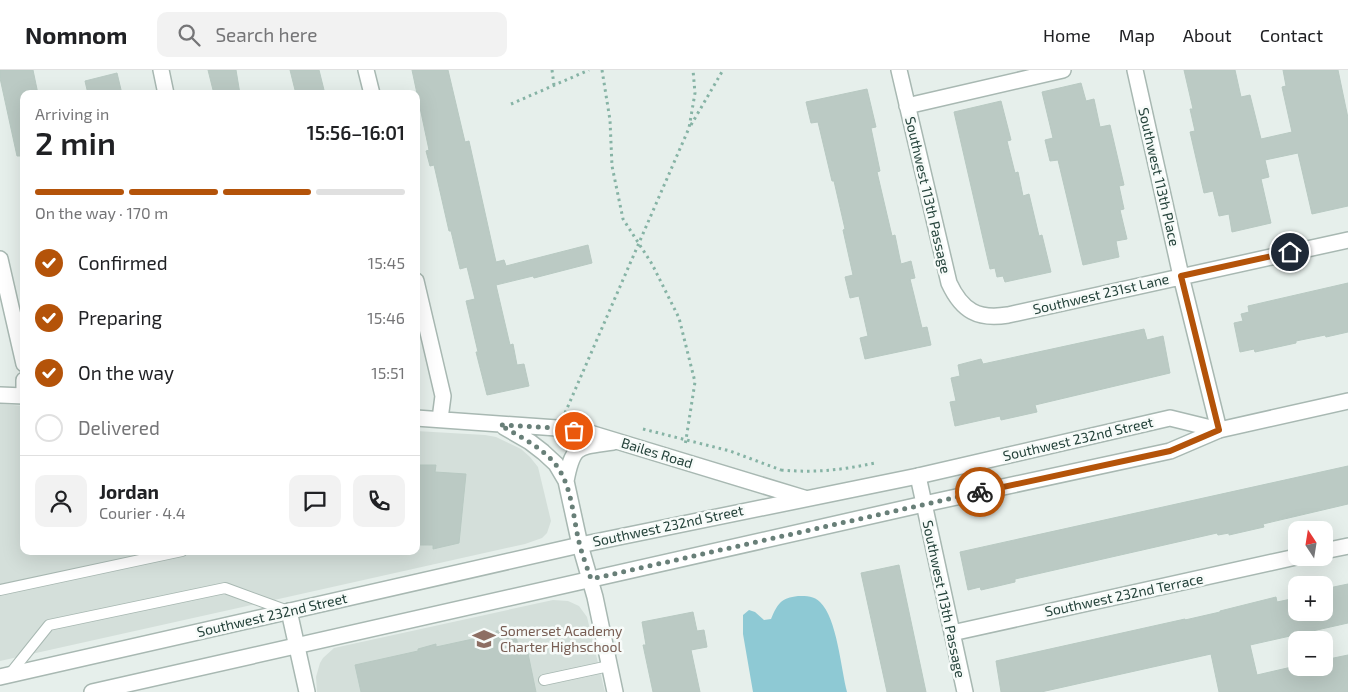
<!DOCTYPE html>
<meta charset="utf-8">
<style>
:root{--surface:#fff;--page:#f2f2f2;--text:#202124;--muted:#757577;--line:#e0e0e0;--accent:#b45309}
body{margin:0;font-family:"Exo 2",sans-serif;background:var(--page);color:var(--text);height:100vh;display:flex;flex-direction:column;font-size:19px;white-space:nowrap}
*{box-sizing:border-box;margin:0}
p{font-size:16px;color:var(--muted)}
.icon{flex:none;width:28px;height:28px;fill:none;stroke:currentColor;stroke-width:2;stroke-linecap:round;stroke-linejoin:round}
.map{position:relative;flex:1;overflow:hidden}
.drawer{position:absolute;left:20px;top:20px;width:400px;height:465px;display:flex;flex-direction:column;background:var(--surface);border-radius:10px;box-shadow:0 5px 20px #0002}
.drawer>*{flex:none}
.needle{width:32px;rotate:348deg}
.controls{position:absolute;left:1288px;top:451px;display:grid;gap:10px}
.controls a{display:grid;place-items:center;width:45px;height:45px;border-radius:10px;background:var(--surface);box-shadow:0 5px 20px #0002;font-size:25px}
.pin{position:absolute;display:grid;place-items:center;width:42px;height:42px;color:#fff;margin:-21px;border:2px solid #fff;border-radius:50%;box-shadow:0 1px 5px #0007}
.courier{position:absolute;display:grid;place-items:center;width:50px;height:50px;margin:-25px;border:4px solid #b45309;border-radius:50%;background:#fff;color:#222;box-shadow:0 1px 6px #0007}
.headline em{font-style:normal;font-weight:600}
.headline div{display:flex;flex-direction:column-reverse}
.headline{display:flex;align-items:center;justify-content:space-between;height:85px;padding:0 15px}
h1{font-size:32px;font-weight:600;line-height:38px}
.bar{display:grid;grid-template-columns:repeat(4,1fr);gap:8px 5px;align-content:center;height:60px;padding:0 15px}
.bar i{height:6px;border-radius:4px;background:var(--line)}
.bar .selected{background:var(--accent)}
.bar p{grid-column:span 4}
.line{display:flex;align-items:center;gap:12px;padding:0 15px;border-top:1px solid var(--line)}
.line div{flex:1}
.round{display:grid;place-items:center;flex:none;width:52px;height:52px;border-radius:10px;background:var(--page)}
ol{padding:0 15px;list-style:none}
li{display:flex;align-items:center;gap:15px;height:55px}
li p{margin-inline-start:auto}
li .icon{padding:5px;border-radius:50%;background:var(--accent);color:#fff;stroke-width:4}
li:last-child{color:var(--muted)}
li i{width:28px;height:28px;border:2px solid var(--line);border-radius:50%}
header{display:flex;align-items:center;gap:30px;box-sizing:border-box;height:70px;padding:0 25px;background:var(--surface);border-bottom:1px solid var(--line)}
header strong{font-size:24px}
nav{display:flex;gap:28px;margin-inline-start:auto;font-size:18px}
.search{width:350px;height:45px;background:var(--page);display:flex;align-items:center;gap:12px;box-sizing:border-box;padding:0 18px;border-radius:10px;color:var(--muted);font-size:19px}
.map>svg:first-child{display:block}
.built{fill:#d4dfda}
.water{fill:#8ec9d4}
.building{fill:#bbcac4;stroke:#b8c9c2}
.lines{fill:none;stroke-linecap:round;stroke-linejoin:round}
.service-casing{stroke:#a8b8b2;stroke-width:12}
.minor-casing{stroke:#a8b8b2;stroke-width:18}
.tertiary-casing{stroke:#a8b8b2;stroke-width:18}
.path{stroke:#86b3a5;stroke-width:3;stroke-dasharray:2.5 4;stroke-linecap:butt}
.service{stroke:#fff;stroke-width:10}
.minor{stroke:#fff;stroke-width:15}
.tertiary{stroke:#fff;stroke-width:15}
.done{stroke:#687f78;stroke-width:5;stroke-dasharray:0 9}
.route{stroke:#b45309;stroke-width:6}
.labels{text-anchor:middle;stroke-width:5;stroke-linejoin:round;paint-order:stroke}
.street-label{font-size:14px;fill:#24423a;stroke:#f7fbf9}
.education-label{font-size:14px;fill:#785e54;stroke:#f7fbf9;text-anchor:start}
</style>
<header>
<strong>Nomnom</strong>
<div class="search"><svg class="icon" aria-label="search" viewBox="0 0 24 24"><circle cx="10" cy="10" r="6"/><path d="M15 15l6 6"/></svg>Search here</div>
<nav><a>Home</a><a>Map</a><a>About</a><a>Contact</a></nav>
</header>
<div class="map">
<svg width="1348" height="622" viewBox="0 0 1348 622">
<rect width="100%" height="100%" fill="#e6efeb"/>
<path class="built" d="M0,334l24,2v145h392v-120l69,4 11,2 25,12 9,8 8,10 13,54 -4,12 -5,5 -17,6 -525,117z
M553,530l15,1 11,5 8,11 18,75h-288l-1,-15 4,-14 3,-5 11,-10z"/>
<path class="water" d="M798,526c9,0 16,0 22,6 17,16 21,67 27,90h-94l-10,-58v-19l6,-5 6,2 9,8 7,-1c7,-16 10,-21 27,-23z"/>
<path class="building" d="M0,0h33l5,24h-14v62h-7l-17,-78z
M208,0h28l4,24h-26z
M290,0h29l6,24h-29z
M412,0h36l17,72 4,-1 27,121 8,-2 2,6 82,-21 4,18 -58,15 -1,-2 -37,9 14,60 3,-1 4,21 7,-1 5,22 -42,9 -11,-43h2l-12,-51 9,-2 -8,-32 -7,2 -9,-38h-2l-15,-66 -4,1 -4,-15 3,-1z
M1184,0h51l6,27 9,-2 11,44 31,-7 -10,-45 4,-1 -3,-16h55l10,48v88l-36,8 -14,-61 -33,7 4,17 -8,2 10,44 -39,9 -3,-18 -10,2 -6,-25 -9,2 -14,-61 5,-1 -5,-22h3z
M117,3l5,21h-34l-3,-13z
M1081,13l5,18 8,-2 6,28 10,-2 14,60 -5,1 5,23 -4,1 7,29 -11,2 3,16 -36,8 -25,-105 -8,1 -5,-21 8,-2 -11,-46z
M867,19l9,38 -5,1 9,43 -3,1 15,64 3,-1 6,29 10,-3 4,17 -5,1 4,16 8,33 5,-1 4,18 -66,14 -5,-21 8,-2 -9,-40 -9,2 -5,-21 8,-2 -10,-45 2,-1 -11,-48h-2l-14,-59 -7,1 -5,-21z
M1001,31l10,39 -4,1 8,32 3,-1 5,24 6,-2 10,42 3,-1 9,37 -46,10 -2,-6 -6,1 -2,-9 -5,1 -36,-157z
M1348,213v49l-22,5 -1,-2 -29,6v2l-41,9 -1,-3 -14,3 -6,-29 9,-2 -2,-7 8,-2 -1,-6z
M1144,259l3,11 16,-4 7,37 -135,32 2,7 -36,8 -1,-4 -45,10 -5,-24 6,-1 -5,-23 9,-2 -2,-11 23,-6 2,5z
M416,395h20l-1,7 31,2 -7,69 -26,6v-4h-17z
M1348,396v38l-85,20 1,3 -35,8v-2l-11,2 -1,-2 -202,46v3l-34,8 -1,-3 -12,3 -8,-38z
M899,495l27,127h-39l-26,-119z
M1348,514v39l-98,22 7,30 39,-9v2h28v-8l24,-5v37h-129l-8,-38 -170,38h-40l-5,-31 189,-42v1l35,-8v-1l56,-14 1,5 19,-4v14h28v-23z
M693,542l4,19 7,-1 3,17 -16,3 9,42h-47l-10,-47h3l-4,-23z
M514,558l4,17 8,-1 10,48h-175l-6,-27 63,-14v-2l18,-5v3l60,-13v-3z"/>
<g class="lines">
<defs>
<path id="service" d="M0,520l182,-39
M9,605l40,-50 176,-37 63,23
M544,610l65,-14"/>
<path id="minor" d="M161,0l5,24
M366,0l6,24
M899,0l50,213c13,28 29,37 59,32l340,-75
M1135,0l46,206 38,154
M907,36l156,-36
M0,189l24,105
M416,211l27,115 -3,23
M0,325l24,1
M24,326v-16
M416,348l141,10 33,5 214,65
M504,357l26,15 13,10 13,12 10,17 14,64 15,52 20,95
M918,406l47,216
M566,411c7,-37 12,-34 47,-39
M1324,481l24,-5
M289,541l18,81
M952,563l344,-76"/>
<path id="tertiary" d="M0,607l580,-132 338,-69 252,-58 49,12
M92,622l832,-188 246,-53 49,-21 129,-29"/>
</defs>
<use href="#service" class="service-casing"/>
<use href="#minor" class="minor-casing"/>
<use href="#tertiary" class="tertiary-casing"/>
<path class="path" d="M552,0l2,15
M602,0l8,50 2,46 11,53 29,45 27,54 16,64 -10,64
M511,34l78,-34
M691,55l32,-55
M565,343l124,-285 6,-35 -2,-23
M643,359l87,22 51,19
M781,400c36,3 60,0 94,-7"/>
<use href="#service" class="service"/>
<use href="#minor" class="minor"/>
<use href="#tertiary" class="tertiary"/>
</g>
<g class="lines">
<path class="done" d="M574,361l-17,-3 -57,-3c19,11 42,22 56,40 16,21 17,52 23,77 3,13 8,25 12,37l389,-87"/>
<path class="route" d="M980,422l190,-41 49,-21 -38,-154 109,-24"/>
</g>
<defs>
<symbol id="school-bare" viewBox="-9 -9 18 18"><path d="M0-5L7-2L0 1L-7-2ZM-4 1L0 2.5L4 1V4Q0 6-4 4Z" fill="#8d6e63" stroke="#f7fbf9" stroke-width="2.5" paint-order="stroke"/></symbol>
</defs>
<g fill-rule="evenodd">
<use href="#school-bare" x="468" y="553" width="32" height="32"/>
</g>
<g class="labels">
<g class="street-label">
<text transform="translate(1159 107) rotate(77)" y="5">Southwest 113th Place</text>
<text transform="translate(928 125) rotate(77)" y="5">Southwest 113th Passage</text>
<text transform="translate(1101 224) rotate(-13)" y="5">Southwest 231st Lane</text>
<text transform="translate(1078 369) rotate(-13)" y="5">Southwest 232nd Street</text>
<text transform="translate(657 383) rotate(17)" y="5">Bailes Road</text>
<text transform="translate(668 456) rotate(-12)" y="5">Southwest 232nd Street</text>
<text transform="translate(1124 525) rotate(-12)" y="5">Southwest 232nd Terrace</text>
<text transform="translate(944 529) rotate(78)" y="5">Southwest 113th Passage</text>
<text transform="translate(272 545) rotate(-13)" y="5">Southwest 232nd Street</text>
</g>
<g class="education-label">
<text x="500" y="566">Somerset Academy<tspan x="500" dy="16">Charter Highschool</tspan></text>
</g>
</g>
</svg>
<div class="controls">
<a><svg class="needle" viewBox="-14 -14 28 28"><path d="M0-13l5 13h-10z" fill="#e53935"/><path d="M0 13l5-13h-10z" fill="#757577"/></svg></a>
<a>+</a>
<a>−</a>
</div>
<div class="pin" style="left:574px;top:361px;background:#ea580c"><svg class="icon" aria-label="bag" viewBox="0 0 24 24"><path d="M5 8h14l-1 12H6zM9 8a3 3 0 0 1 6 0"/></svg></div>
<div class="pin" style="left:1290px;top:182px;background:#1f2937"><svg class="icon" aria-label="home" viewBox="0 0 24 24"><path d="M3 11l9-7 9 7M6 9v11h12V9"/></svg></div>
<div class="courier" style="left:980px;top:422px"><svg class="icon" aria-label="bike" viewBox="0 0 24 24"><circle cx="6" cy="16" r="4"/><circle cx="18" cy="16" r="4"/><path d="M6 16l4-8h5l3 8M10 8l3 8H6M13 5h3"/></svg></div>
<section class="drawer">
<div class="headline"><div><h1>2 min</h1><p>Arriving in</p></div><em>15:56–16:01</em></div>
<div class="bar"><i class="selected"></i><i class="selected"></i><i class="selected"></i><i></i><p>On the way · 170 m</p></div>
<ol>
<li><svg class="icon" aria-label="check" viewBox="0 0 24 24"><path d="M5 12l5 5 9-10"/></svg>Confirmed<p>15:45</p></li>
<li><svg class="icon" aria-label="check" viewBox="0 0 24 24"><path d="M5 12l5 5 9-10"/></svg>Preparing<p>15:46</p></li>
<li><svg class="icon" aria-label="check" viewBox="0 0 24 24"><path d="M5 12l5 5 9-10"/></svg>On the way<p>15:51</p></li>
<li><i></i>Delivered</li>
</ol>
<div class="line" style="height:90px"><a class="round"><svg class="icon" aria-label="person" viewBox="0 0 24 24"><circle cx="12" cy="8" r="4"/><path d="M4 21q1-7 8-7t8 7"/></svg></a><div><b>Jordan</b><p>Courier · 4.4</p></div><a class="round"><svg class="icon" aria-label="chat" viewBox="0 0 24 24"><path d="M4 5h16v11H9l-5 4z"/></svg></a><a class="round"><svg class="icon" aria-label="phone" viewBox="0 0 24 24"><path d="M5 4h4l2 5-3 2q2 4 5 5l2-3 5 2v4C11 20 4 13 5 4z"/></svg></a></div>
</section>
</div>
